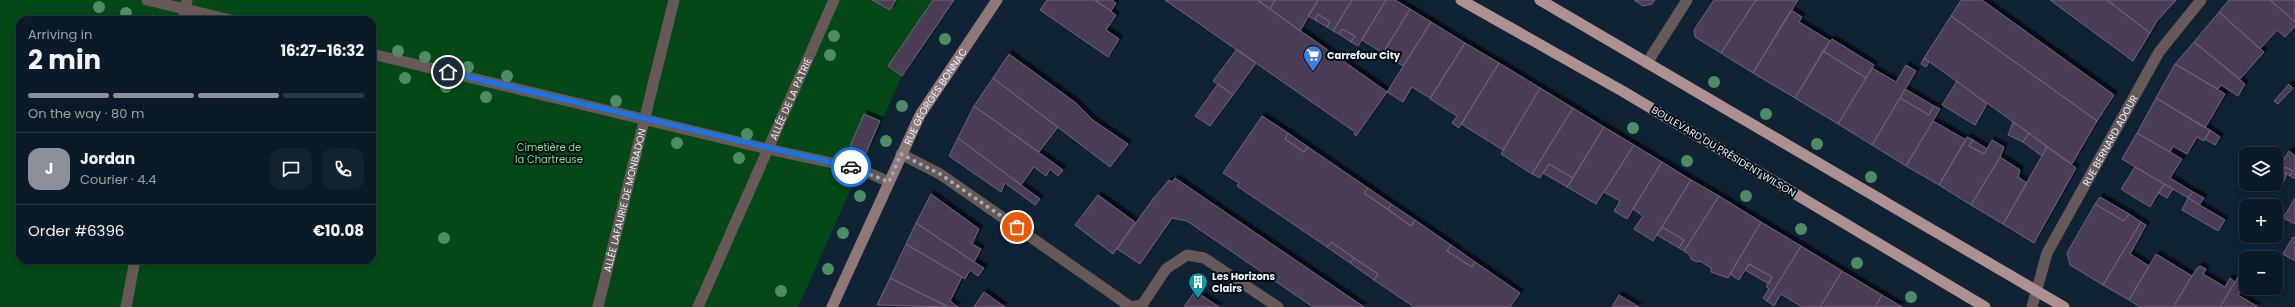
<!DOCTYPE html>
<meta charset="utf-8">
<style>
:root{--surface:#0b1a28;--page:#142330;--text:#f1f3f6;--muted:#9aa1a8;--line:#2b3845;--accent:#8c9099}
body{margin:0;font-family:Poppins,sans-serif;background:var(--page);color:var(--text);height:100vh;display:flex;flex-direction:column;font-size:15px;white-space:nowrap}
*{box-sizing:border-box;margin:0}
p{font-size:13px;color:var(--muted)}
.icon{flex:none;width:22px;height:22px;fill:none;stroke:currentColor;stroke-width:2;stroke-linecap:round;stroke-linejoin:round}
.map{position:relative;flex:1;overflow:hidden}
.side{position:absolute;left:16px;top:16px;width:360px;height:248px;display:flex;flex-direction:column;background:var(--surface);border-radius:12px;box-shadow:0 2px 6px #0003,0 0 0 1px var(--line)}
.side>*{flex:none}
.tools{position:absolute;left:2239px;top:147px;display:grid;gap:8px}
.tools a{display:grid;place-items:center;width:44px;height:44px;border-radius:8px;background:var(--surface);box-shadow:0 2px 6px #0003,0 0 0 1px var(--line);font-size:20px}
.pin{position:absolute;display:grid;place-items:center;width:34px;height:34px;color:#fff;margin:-17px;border:2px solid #fff;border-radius:50%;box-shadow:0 1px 4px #0007}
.courier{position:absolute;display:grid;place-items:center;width:40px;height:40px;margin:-20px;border:3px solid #1a73e8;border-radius:50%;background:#fff;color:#222;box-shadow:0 1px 5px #0007}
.overview em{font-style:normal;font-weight:700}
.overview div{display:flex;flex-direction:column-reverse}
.overview{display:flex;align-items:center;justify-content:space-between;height:68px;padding:0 12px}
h1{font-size:26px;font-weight:700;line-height:30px}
.bar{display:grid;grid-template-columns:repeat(4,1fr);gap:6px 4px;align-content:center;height:48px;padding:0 12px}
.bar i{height:5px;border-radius:3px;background:var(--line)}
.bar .current{background:var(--accent)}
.bar p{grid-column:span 4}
.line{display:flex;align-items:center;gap:10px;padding:0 12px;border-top:1px solid var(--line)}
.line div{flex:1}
.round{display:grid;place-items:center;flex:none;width:42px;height:42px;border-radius:12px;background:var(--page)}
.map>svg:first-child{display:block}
.green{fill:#034816;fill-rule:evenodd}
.building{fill:#4b3e56;stroke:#70627c;filter:url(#shadow)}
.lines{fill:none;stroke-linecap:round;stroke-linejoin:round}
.service{stroke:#685959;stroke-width:11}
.minor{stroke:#685959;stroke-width:11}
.secondary{stroke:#907879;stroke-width:11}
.primary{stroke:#af9091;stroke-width:11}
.tree{fill:#4d8c65}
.done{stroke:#a0acb7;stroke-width:4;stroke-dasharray:0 7.2}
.route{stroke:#1a73e8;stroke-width:5}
.labels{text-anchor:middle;stroke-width:4;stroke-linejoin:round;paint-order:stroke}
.poi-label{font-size:10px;font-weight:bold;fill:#eef6fd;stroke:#040c13;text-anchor:start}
.street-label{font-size:10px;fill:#eef6fd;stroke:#040c13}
.park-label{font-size:10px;fill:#80e18c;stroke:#040c13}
</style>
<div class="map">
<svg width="2295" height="307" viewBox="0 0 2295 307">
<defs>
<filter id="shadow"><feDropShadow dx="3.5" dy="-3.5" stdDeviation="0" flood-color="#0009"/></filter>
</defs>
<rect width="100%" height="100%" fill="#0f2335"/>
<path class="green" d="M0,0h954l-52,76 -104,231h-798zM20,20h352v240h-352z"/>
<path class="building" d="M872,0h24l-6,10z
M933,0h21l-52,76 -14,-10z
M1047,0h48l21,15 -10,15 13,9 -11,18 -68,-47z
M1095,0h17l4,3 -5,8z
M1165,0h92l130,92 -31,44 -2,-2 1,-2z
M1258,0h17l-5,9z
M1275,0h43l-18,31 -30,-22z
M1318,0h34l-19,31 -6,-4 3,-5 -12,-8 -3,6 -7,-4z
M1352,0h34l-28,46 -7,-4 4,-6 -13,-7 -3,5 -6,-3z
M1386,0h9l15,9 -27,44 -21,-13z
M1634,0h21l-3,4 -9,2z
M1714,0h42l-35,53 -26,-16 -1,-7z
M1756,0h42l-45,73 -32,-20z
M1961,0h21l132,95 -17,26 -146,-105z
M2050,0h57l43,33 -17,28z
M2107,0h69l-19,21 -7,12z
M2229,0h41l25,22v4l-10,11 -8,-7 -17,19 -41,-37z
M2270,0h25v22l-12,-11z
M1410,9l21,13 -28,44 -20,-13z
M1791,10l11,7 -3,5 31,19 -35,57 -42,-25z
M2219,12l45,40 -24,27 -46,-37z
M1318,14l12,8 -3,5 -12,-7z
M1951,16l146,105 -25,43 -148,-106z
M1431,22l34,21 -35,55 -18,-11 -9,15 -16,-10z
M1342,29l13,7 -4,6 -12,-8z
M1832,39l42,26 -8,13 -43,-27z
M2194,42l51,42 -7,12 -17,-11 -3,4 -43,-25z
M1465,43l34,20 -40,65 -7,-5 5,-7 -27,-17z
M1237,49l19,14 -23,32 -20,-14z
M1823,51l43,27 -28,46 -43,-26z
M1009,54l67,49 18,18 34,23 -18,23 -117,-89z
M1924,58l5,4 -3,5 -5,-3z
M1499,63l41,25 -37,62 -42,-26z
M2175,64l50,30 -20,34 -49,-30z
M1906,65l10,6 -44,74 -34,-21 34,-56 24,14z
M993,78l65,49 -19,25 -65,-46z
M1957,81l30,23 -12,21 -33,-20z
M1218,84l15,11 -23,31 -15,-10z
M2289,84l4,4 -15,16 -4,-3z
M1540,88l33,20 -41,66 -31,-20z
M1905,89l29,17 -5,9 -29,-17z
M1900,98l29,17 5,-9 6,3 -34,57 -34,-21z
M2156,98l54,32 -6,11 -7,-4 -10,17 -14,-8 -3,6 -33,-19z
M974,106l89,64 -5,6 -8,-7 -4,7 -12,-9 -13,18 -63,-47z
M1573,108l31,19 -31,51 -24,-14 -9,14 -8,-4z
M864,114l16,7 -14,32 -16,-7z
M1262,116l26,17 -3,6 19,13 4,-5 60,41 -4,5 47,33 4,-6 36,25 -4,6 25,16 3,-5 45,31 -10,14h-96l-40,-27 4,-6 -24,-16 -23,-16 -4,5 -90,-61 2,-3 -16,-10z
M1933,121l33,19 -27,45 -33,-19z
M2013,122l16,11 -6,9 -15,-7z
M1604,127l30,18 -38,59 -29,-17z
M2210,130l10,7 -5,8 -10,-6z
M1288,133l20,14 -4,5 -19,-13z
M2029,133l18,14 -5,9 -19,-14z
M2137,133l45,26 -12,19 23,14 -5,6 -66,-39z
M1967,137l6,3 -4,6 15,8 8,-14 12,7 -4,10 -29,48 -32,-20z
M958,138l51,38 31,23 -5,6 -30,-22 -4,9 -52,-36z
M1973,140l14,9 -3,5 -15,-8z
M1634,145l28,17 -35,57 -13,-8 6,-10 -16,-9z
M2047,147l29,21 -42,75 -31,-19z
M2289,151l6,5v23l-5,-3 3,-5 -8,-4 -3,4 -4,-2z
M2000,157l20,13 -2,7 9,6 -24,41 -32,-19z
M1662,162l29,18 -38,61 -19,-12 9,-13 -10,-7z
M1549,164l24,14 -6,9 -24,-14z
M2135,167l29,17 -14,23 -29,-18z
M2285,167l8,4 -3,5 -8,-5z
M2276,168l11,6 -3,7 -8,-3z
M1175,178l189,129h-51l-126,-86 -15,-3 -32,46 -23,-15 36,-50 16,-19 3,2z
M1691,180l28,16 -35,55 -5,-3 5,-8 -22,-13z
M2164,184l9,5 -6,9 -8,-5z
M1368,188l23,16 -3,5 -24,-16z
M2193,192l11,6 -5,7 -11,-7z
M931,194l48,35 -7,15 9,5 -7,13 -58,-39z
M1098,195l37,27 -22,32 -38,-29z
M1719,196l42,26 -33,56 -17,-6v-4l-11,-7 -3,1 -6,-3 -1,-4 -6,-4z
M2100,197l29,17 -5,7 -29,-17z
M2188,198l37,22 -7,11 -36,-21z
M2295,198v26l-12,-6z
M1391,204l24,16 -4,6 -23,-17z
M2095,204l29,17 5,-7 12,8 -38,63 -33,-20 -3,-12z
M1761,222l40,24 -34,55 -4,-3 6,-9 -3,-2 6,-10 -23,-13 -10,16 -9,-6z
M2141,222l5,3 -16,29 19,12 -20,34 -26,-15z
M916,223l58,39 10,6 -6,8 -8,-6 -5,9 -59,-35z
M1662,227l22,13 -5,8 -22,-13z
M2293,237l2,1v23l-12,-7z
M1331,242l23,16 -4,5 -23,-16z
M906,244l56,33 -12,24 8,6h-9l-59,-29z
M1451,245l24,17 -3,5 -25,-16z
M1801,246l41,25 -22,36h-18l-21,-13 -7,12 -7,-5z
M2156,254l36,22 -19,31h-33l-11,-7z
M1354,258l24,16 -4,6 -24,-17z
M1749,264l23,13 -3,7 -24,-14z
M2200,266l6,3 -3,5 22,13 5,-9 5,4 -15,25h-47l24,-39z
M1842,271l40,24 -7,12h-55z
M2238,277l8,5 -8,13 20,12h-38z
M890,278l48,24 11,5 -72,-2z
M1195,291l24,16h-35z
M984,292l21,15h-31z
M1619,295l20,12h-27z
M1882,295l20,12h-27z"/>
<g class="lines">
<g class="service">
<path d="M147,0l84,20"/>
<path d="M183,20l4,-20"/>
<path d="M372,54l396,95 92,20 29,13"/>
<path d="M901,154l39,20 191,133 11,-2 24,-36 21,-14 17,3 74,49"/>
<path d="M126,307l9,-47"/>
<path id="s1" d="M598,307l76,-307"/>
<path id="s2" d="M698,307l136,-307"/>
</g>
<g class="minor">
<path d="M1647,63l40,-63"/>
<path id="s3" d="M2032,307l15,-54 112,-201 42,-52"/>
</g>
<path class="secondary" id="s4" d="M832,307l88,-192 77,-115"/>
<path class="primary" d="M1461,0l163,92 361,215
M1540,0l524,307"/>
</g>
<g class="tree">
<circle cx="99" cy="7" r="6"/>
<circle cx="126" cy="13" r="6"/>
<circle cx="834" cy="36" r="6"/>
<circle cx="945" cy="39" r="6"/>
<circle cx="398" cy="51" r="6"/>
<circle cx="830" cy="55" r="6"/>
<circle cx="425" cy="57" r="6"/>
<circle cx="468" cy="67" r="6"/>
<circle cx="507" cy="76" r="6"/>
<circle cx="405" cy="78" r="6"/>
<circle cx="1714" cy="82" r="6"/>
<circle cx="446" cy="87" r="6"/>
<circle cx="486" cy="97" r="6"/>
<circle cx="616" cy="101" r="6"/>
<circle cx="902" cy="106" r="6"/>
<circle cx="1766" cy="114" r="6"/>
<circle cx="1633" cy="128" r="6"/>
<circle cx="747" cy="134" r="6"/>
<circle cx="886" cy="141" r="6"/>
<circle cx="677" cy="143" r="6"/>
<circle cx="1817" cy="144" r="6"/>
<circle cx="739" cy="158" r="6"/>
<circle cx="1687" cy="161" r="6"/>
<circle cx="1871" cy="177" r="6"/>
<circle cx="860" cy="196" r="6"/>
<circle cx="1746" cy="196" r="6"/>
<circle cx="1801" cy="229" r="6"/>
<circle cx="843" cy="233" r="6"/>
<circle cx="444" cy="238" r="6"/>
<circle cx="1857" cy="263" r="6"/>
<circle cx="828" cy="269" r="6"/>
<circle cx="781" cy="291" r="6"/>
<circle cx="1911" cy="297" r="6"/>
</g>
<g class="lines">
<path class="done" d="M851,167l38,15 12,-28 39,20 77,53"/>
<path class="route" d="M448,72l403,95"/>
</g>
<defs>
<symbol id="supermarket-pin" viewBox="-11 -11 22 30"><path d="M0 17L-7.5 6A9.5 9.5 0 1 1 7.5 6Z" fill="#3f7fe0" stroke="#040c13"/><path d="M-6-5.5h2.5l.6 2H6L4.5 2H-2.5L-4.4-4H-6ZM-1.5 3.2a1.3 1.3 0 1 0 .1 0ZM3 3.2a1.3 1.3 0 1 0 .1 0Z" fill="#fff"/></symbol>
<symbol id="building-pin" viewBox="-11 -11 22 30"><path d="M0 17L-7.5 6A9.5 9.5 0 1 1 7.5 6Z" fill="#0f9aa8" stroke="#040c13"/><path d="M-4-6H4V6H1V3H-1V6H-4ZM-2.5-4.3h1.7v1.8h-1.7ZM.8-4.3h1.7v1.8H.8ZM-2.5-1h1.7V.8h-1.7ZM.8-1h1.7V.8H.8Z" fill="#fff"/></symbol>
</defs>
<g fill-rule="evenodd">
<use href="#supermarket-pin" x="1302" y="44" width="22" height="30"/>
<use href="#building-pin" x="1187" y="271" width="22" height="30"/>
</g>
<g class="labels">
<g class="poi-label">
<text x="1327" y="59">Carrefour City</text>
<text x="1212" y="280">Les Horizons<tspan x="1212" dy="12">Clairs</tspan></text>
</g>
<g class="street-label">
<text dy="4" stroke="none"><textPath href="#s4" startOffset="235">RUE GEORGES BONNAC</textPath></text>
<text dy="4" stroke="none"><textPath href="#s2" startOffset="228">ALLÉE DE LA PATRIE</textPath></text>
<text dy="4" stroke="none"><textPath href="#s3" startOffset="185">RUE BERNARD ADOUR</textPath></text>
<text transform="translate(1724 151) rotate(31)" y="4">BOULEVARD DU PRÉSIDENT WILSON</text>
<text dy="4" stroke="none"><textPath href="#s1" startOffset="110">ALLÉE LAFAURIE DE MONBADON</textPath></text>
</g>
<g class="park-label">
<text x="549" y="151">Cimetière de<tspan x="549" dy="12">la Chartreuse</tspan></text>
</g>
</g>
</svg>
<div class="tools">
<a><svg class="icon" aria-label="layers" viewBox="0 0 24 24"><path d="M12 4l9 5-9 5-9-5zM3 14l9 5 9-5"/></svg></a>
<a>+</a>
<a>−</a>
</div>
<div class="pin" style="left:1017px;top:227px;background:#ea580c"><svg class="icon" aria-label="bag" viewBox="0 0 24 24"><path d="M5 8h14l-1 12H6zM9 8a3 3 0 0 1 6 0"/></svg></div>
<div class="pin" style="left:448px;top:72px;background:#1f2937"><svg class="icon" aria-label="home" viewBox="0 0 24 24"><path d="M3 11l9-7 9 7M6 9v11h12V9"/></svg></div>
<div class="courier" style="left:851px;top:167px"><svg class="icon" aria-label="car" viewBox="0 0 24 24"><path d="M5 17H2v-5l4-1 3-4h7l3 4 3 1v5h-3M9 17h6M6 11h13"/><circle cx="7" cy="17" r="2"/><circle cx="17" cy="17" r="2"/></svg></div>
<section class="side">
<div class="overview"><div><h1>2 min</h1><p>Arriving in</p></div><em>16:27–16:32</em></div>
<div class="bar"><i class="current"></i><i class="current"></i><i class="current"></i><i></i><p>On the way · 80 m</p></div>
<div class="line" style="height:72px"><b class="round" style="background:var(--accent);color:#fff">J</b><div><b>Jordan</b><p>Courier · 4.4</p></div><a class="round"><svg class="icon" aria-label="chat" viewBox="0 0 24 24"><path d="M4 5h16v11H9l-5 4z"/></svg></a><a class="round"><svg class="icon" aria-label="phone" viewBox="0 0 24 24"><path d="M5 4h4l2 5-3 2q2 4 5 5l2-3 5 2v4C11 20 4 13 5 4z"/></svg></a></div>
<div class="line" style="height:52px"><div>Order #6396</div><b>€10.08</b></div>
</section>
</div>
